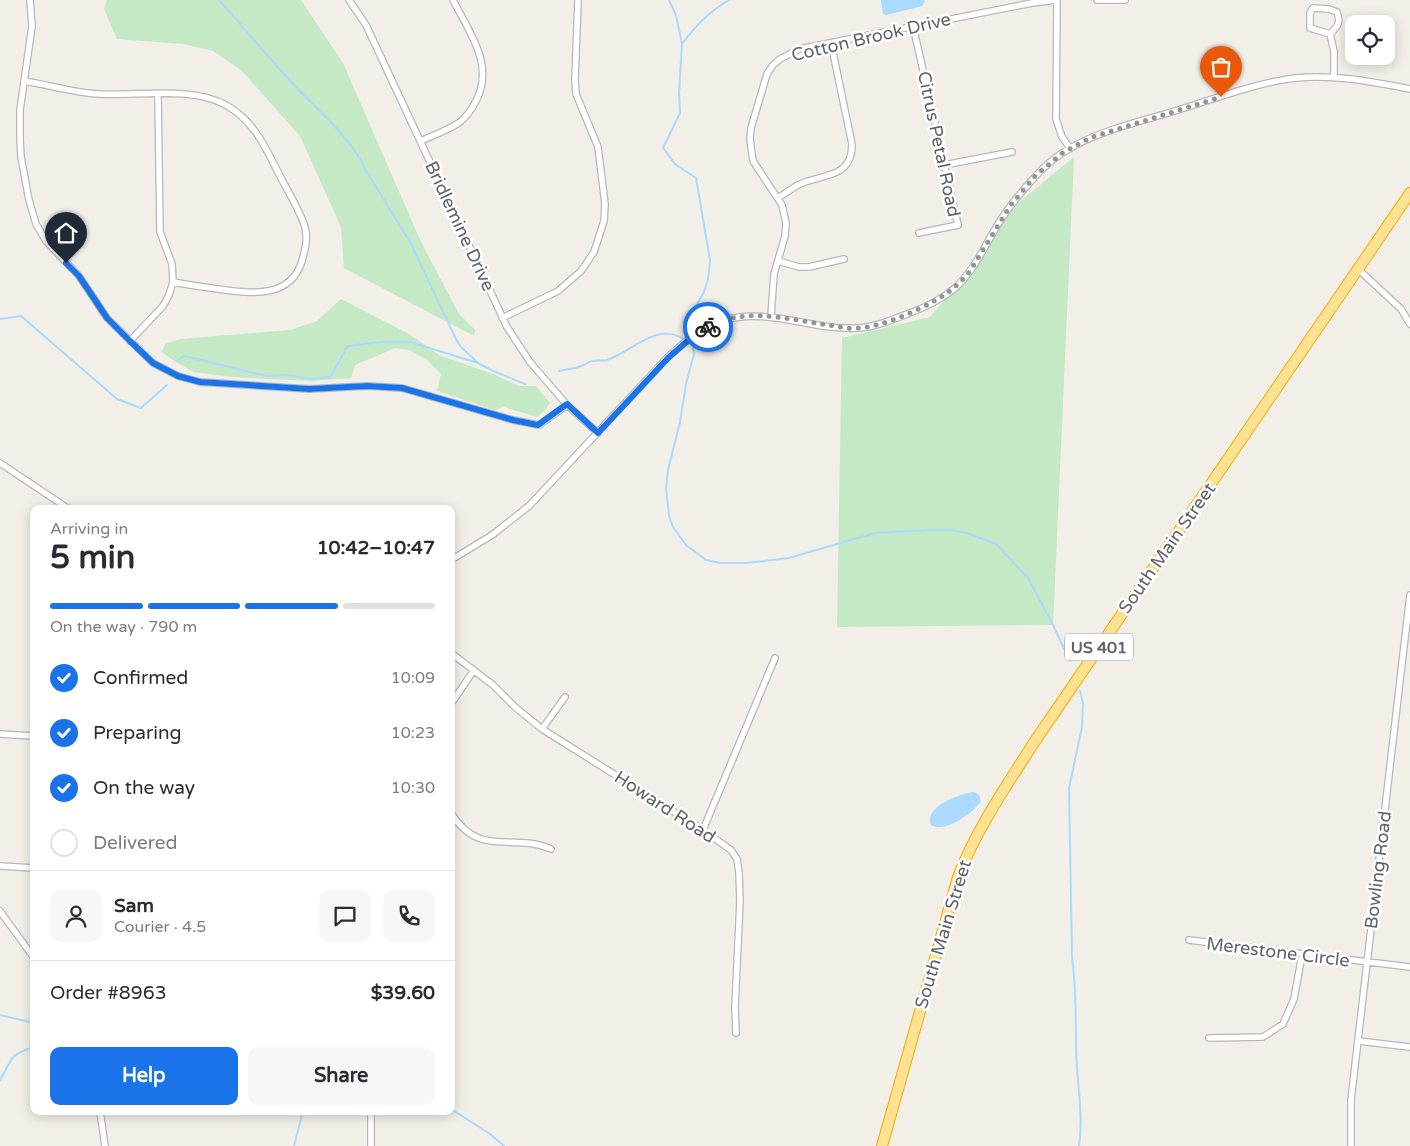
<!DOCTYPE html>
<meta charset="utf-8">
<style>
:root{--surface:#fff;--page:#f7f7f7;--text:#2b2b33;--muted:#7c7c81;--line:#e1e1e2;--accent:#1a73e8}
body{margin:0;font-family:"Varela Round",sans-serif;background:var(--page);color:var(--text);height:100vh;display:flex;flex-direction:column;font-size:19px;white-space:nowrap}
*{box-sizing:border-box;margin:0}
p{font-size:16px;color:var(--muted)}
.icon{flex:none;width:28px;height:28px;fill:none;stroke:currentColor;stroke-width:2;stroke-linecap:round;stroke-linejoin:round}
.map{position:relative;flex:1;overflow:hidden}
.details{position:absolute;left:30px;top:505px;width:425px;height:610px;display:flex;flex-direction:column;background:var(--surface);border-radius:10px;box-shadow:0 2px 12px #0003}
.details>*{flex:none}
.buttons{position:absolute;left:1345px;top:15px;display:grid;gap:10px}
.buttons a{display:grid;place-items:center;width:50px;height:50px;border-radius:10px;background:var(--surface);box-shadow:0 2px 12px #0003;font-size:25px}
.pin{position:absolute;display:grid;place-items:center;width:42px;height:42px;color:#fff;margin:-51px -21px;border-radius:50% 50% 50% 0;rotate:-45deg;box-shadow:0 0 5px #0007}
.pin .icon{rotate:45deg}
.courier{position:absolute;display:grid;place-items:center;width:50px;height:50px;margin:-25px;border:4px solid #1a73e8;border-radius:50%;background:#fff;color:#222;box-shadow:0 1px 6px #0007}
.headline em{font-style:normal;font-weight:700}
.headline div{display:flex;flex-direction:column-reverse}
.headline{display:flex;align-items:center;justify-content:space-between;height:85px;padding:0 20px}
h1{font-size:32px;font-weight:700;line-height:38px}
.bar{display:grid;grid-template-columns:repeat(4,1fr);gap:8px 5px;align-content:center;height:60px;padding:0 20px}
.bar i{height:6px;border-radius:4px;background:var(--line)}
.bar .selected{background:var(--accent)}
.bar p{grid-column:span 4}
.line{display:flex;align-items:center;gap:12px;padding:0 20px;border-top:1px solid var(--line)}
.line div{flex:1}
.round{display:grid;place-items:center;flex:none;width:52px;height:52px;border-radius:10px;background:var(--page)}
ol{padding:0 20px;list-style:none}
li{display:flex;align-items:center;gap:15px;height:55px}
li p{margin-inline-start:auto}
li .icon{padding:5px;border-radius:50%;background:var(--accent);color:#fff;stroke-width:4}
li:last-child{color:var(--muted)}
li i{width:28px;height:28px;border:2px solid var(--line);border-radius:50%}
.button{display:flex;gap:10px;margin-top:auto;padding:10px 20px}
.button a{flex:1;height:58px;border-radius:10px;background:var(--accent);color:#fff;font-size:20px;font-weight:700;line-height:58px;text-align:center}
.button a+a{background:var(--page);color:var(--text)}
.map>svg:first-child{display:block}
.green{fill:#c5e8c5}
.water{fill:#aadaff}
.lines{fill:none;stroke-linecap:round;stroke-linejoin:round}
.stream{stroke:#aadaff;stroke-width:2}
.street-casing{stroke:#b5b8bc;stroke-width:8}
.highway-casing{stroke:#f9ab00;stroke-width:12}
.street{stroke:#fff;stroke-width:5.5}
.highway{stroke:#fde293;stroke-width:10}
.done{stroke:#929495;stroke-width:5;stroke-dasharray:0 9}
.route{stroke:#1a73e8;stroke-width:6}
.labels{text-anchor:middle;stroke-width:5;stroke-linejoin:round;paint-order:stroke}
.shield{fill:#fff;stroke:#8f9295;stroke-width:1}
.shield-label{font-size:16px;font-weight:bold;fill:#5f6368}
.street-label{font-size:18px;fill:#5f6368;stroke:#fff}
</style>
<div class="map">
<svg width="1410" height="1146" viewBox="0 0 1410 1146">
<rect width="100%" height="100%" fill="#f1efe8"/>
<path class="green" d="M107,0h194l42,63 78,179 38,72 16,16 -1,6 -130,-68 -3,-41 -41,-91 -59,-66 -28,-19 -30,-7 -66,-5 -13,-30z
M1074,157l-21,468 -216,2 5,-289 88,-21 46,-54 36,-55z
M341,299l68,35 30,21 54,19 26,12h17l14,17 -5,7 -8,7 -33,-10 -9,3 -58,-19 4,-17 -14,-14 -18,-10 -14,-2 -40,17 -4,13 -38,3 -83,-4 -36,-5 -20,-11 -12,-9 3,-8 16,-5 109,-9 27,-9z"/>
<path class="water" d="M881,0h43l1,2 -3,4 -36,9 -3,-1z
M974,792l5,3 2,6c-8,12 -36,33 -50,24 -8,-18 30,-32 43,-33z"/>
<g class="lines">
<path class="stream" d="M219,0c25,28 49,57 74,84 22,24 60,55 72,85l45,73 46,97 4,7 18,17
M669,0l7,15 6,29 -3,49 1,20 -17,35 12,16 21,14 14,82 -2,20 -5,14 -12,20 -2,7 5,33 -8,30 -6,38 -12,48 -2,18 3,28 4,11 13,18 20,15 14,3h26l43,-5 86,-25 55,-3h22l15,3 29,11 32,34 25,47 17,36
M682,44c14,-19 27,-32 47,-44
M0,319l21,-3 96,83 24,9 26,-23
M177,361l7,-5 82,20 20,-1 25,4 19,-2 18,-31 32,-4h30l68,21 13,7 34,14
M559,371c7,-2 16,-2 22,-5 4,-1 7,-4 11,-5 5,-1 10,0 15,-1 26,-9 50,-39 78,-20
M0,1015l34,8
M0,1080c12,-19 7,-25 34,-33
M451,1109l39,25 14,12
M294,1146l9,-35
M1079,1146c5,-33 -3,-67 -3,-100 0,-30 0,-59 -4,-89l-3,-169 13,-61 1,-24 -3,-12"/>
<defs>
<path id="street" d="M30,0l2,26 -12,84v30l1,17 8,43 7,24 10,17 33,35 28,42 46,45 25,13 22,6 109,7 58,-3 35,2 111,32 26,5 28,-20
M349,0l17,25 141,302 23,35 37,43 31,28
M1057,0l-1,119 6,18 8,11
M1097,0h28
M913,26l45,199 -39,8
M1330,34l-20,-6v-15l3,-5 16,1 8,3c4,11 1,14 -7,22l4,17v26
M24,81c25,4 50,12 75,13 38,2 93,-8 127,11 30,17 41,46 56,75 8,15 18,31 23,47 3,12 0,23 -3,34 -12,39 -53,32 -84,28 -15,-2 -30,-4 -45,-7
M421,141c12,-6 28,-11 39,-19 7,-6 12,-13 16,-21 19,-36 -7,-69 -23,-101
M944,165l68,-13
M778,198c6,-4 13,-9 20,-13 23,-12 54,-5 54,-41l-21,-101
M778,261l21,6h10l35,-8
M1359,270l42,39 9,15
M771,316l3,-42 11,-38 1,-13 -4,-18 -29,-44 -3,-22 1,-11 16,-54 6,-9 7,-6 19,-10 233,-46 24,-3
M502,318l56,-27 23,-20 13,-19 10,-31 1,-17 -7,-57 -22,-53 -1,-14 3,-80
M130,341l33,-35 6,-11 4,-13 -1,-18 -12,-32 -2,-138
M0,463l69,46
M451,560l41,-25 37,-29 139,-149c15,-13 32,-30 52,-36 49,-15 91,10 138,7 17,-1 34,-8 49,-14 17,-6 35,-15 48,-26 20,-18 31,-45 45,-67 10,-16 22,-30 34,-43 11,-13 25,-24 40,-32 31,-17 69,-25 104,-36 36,-11 81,-28 118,-32 38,-4 77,4 114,11
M451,653l42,32 21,21 28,23 161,101 28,20 6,9 2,14 1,28 -5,106 1,26
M451,704l23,-34
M542,729l23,-32
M0,734l34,2
M451,813c29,46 61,19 100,36
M703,830l72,-172
M0,866l34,2
M0,911l34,47
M1189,940l221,27
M1209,1038l54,-1 20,-13 11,-25 8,-44
M1358,1041l52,6
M100,1111l5,35
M371,1146v-35
M1351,1146v-46l59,-505"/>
<path id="highway" d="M882,1146l76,-269c19,-49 49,-92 77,-136l375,-548"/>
</defs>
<use href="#street" class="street-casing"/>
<use href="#highway" class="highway-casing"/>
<use href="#street" class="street"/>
<use href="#highway" class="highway"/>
</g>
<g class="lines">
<path class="done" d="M708,327c38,-21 81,-7 121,-2 10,2 20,4 30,3 22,-2 43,-11 62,-20 21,-11 34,-18 49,-37l40,-65 26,-31 28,-23 28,-15 129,-40"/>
<path class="route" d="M66,263l13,13 28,42 23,23 23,22 25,13 22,6 109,7 58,-3 35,2 111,32 25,5 29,-21 31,29 70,-75 24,-21 16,-10"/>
</g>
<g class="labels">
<rect class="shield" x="1065" y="633.5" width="68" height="27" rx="4"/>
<g class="shield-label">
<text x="1099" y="653">US 401</text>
</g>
<g class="street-label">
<text transform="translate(871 37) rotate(-13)" y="6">Cotton Brook Drive</text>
<text transform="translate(939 144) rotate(78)" y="6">Citrus Petal Road</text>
<text transform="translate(460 226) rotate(65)" y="6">Bridlemine Drive</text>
<text transform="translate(1167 548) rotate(-55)" y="6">South Main Street</text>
<text transform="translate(665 807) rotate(33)" y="6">Howard Road</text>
<text transform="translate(1378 870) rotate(-83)" y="6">Bowling Road</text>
<text transform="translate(943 934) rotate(-73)" y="6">South Main Street</text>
<text transform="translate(1278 952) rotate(7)" y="6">Merestone Circle</text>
</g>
</g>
</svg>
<div class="buttons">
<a><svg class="icon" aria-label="locate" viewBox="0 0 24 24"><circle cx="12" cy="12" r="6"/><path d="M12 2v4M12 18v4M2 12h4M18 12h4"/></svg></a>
</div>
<div class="pin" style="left:1221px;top:97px;background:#ea580c"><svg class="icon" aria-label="bag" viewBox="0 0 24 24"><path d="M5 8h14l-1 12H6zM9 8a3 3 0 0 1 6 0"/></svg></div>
<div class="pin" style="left:66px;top:263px;background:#1f2937"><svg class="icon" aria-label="home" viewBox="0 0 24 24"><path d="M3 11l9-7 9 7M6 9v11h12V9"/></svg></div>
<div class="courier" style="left:708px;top:327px"><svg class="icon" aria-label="bike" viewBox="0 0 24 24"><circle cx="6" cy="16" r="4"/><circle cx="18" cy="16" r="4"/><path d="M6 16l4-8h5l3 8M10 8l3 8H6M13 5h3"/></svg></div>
<section class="details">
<div class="headline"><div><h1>5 min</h1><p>Arriving in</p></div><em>10:42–10:47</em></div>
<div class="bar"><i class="selected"></i><i class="selected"></i><i class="selected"></i><i></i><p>On the way · 790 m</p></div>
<ol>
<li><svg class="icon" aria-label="check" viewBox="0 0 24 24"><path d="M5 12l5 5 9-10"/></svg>Confirmed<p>10:09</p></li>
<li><svg class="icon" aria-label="check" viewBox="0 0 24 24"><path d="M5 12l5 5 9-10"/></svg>Preparing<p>10:23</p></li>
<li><svg class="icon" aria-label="check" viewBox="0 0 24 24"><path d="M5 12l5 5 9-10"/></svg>On the way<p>10:30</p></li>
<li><i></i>Delivered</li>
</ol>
<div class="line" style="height:90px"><a class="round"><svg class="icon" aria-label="person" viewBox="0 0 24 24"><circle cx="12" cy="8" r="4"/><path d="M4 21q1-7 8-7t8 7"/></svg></a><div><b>Sam</b><p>Courier · 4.5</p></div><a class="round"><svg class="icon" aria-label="chat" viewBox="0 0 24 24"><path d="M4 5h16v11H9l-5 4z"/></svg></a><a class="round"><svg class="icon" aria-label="phone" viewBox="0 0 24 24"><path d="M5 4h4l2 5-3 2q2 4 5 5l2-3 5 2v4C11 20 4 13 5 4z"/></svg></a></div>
<div class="line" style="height:65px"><div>Order #8963</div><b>$39.60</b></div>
<div class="button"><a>Help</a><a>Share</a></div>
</section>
</div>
